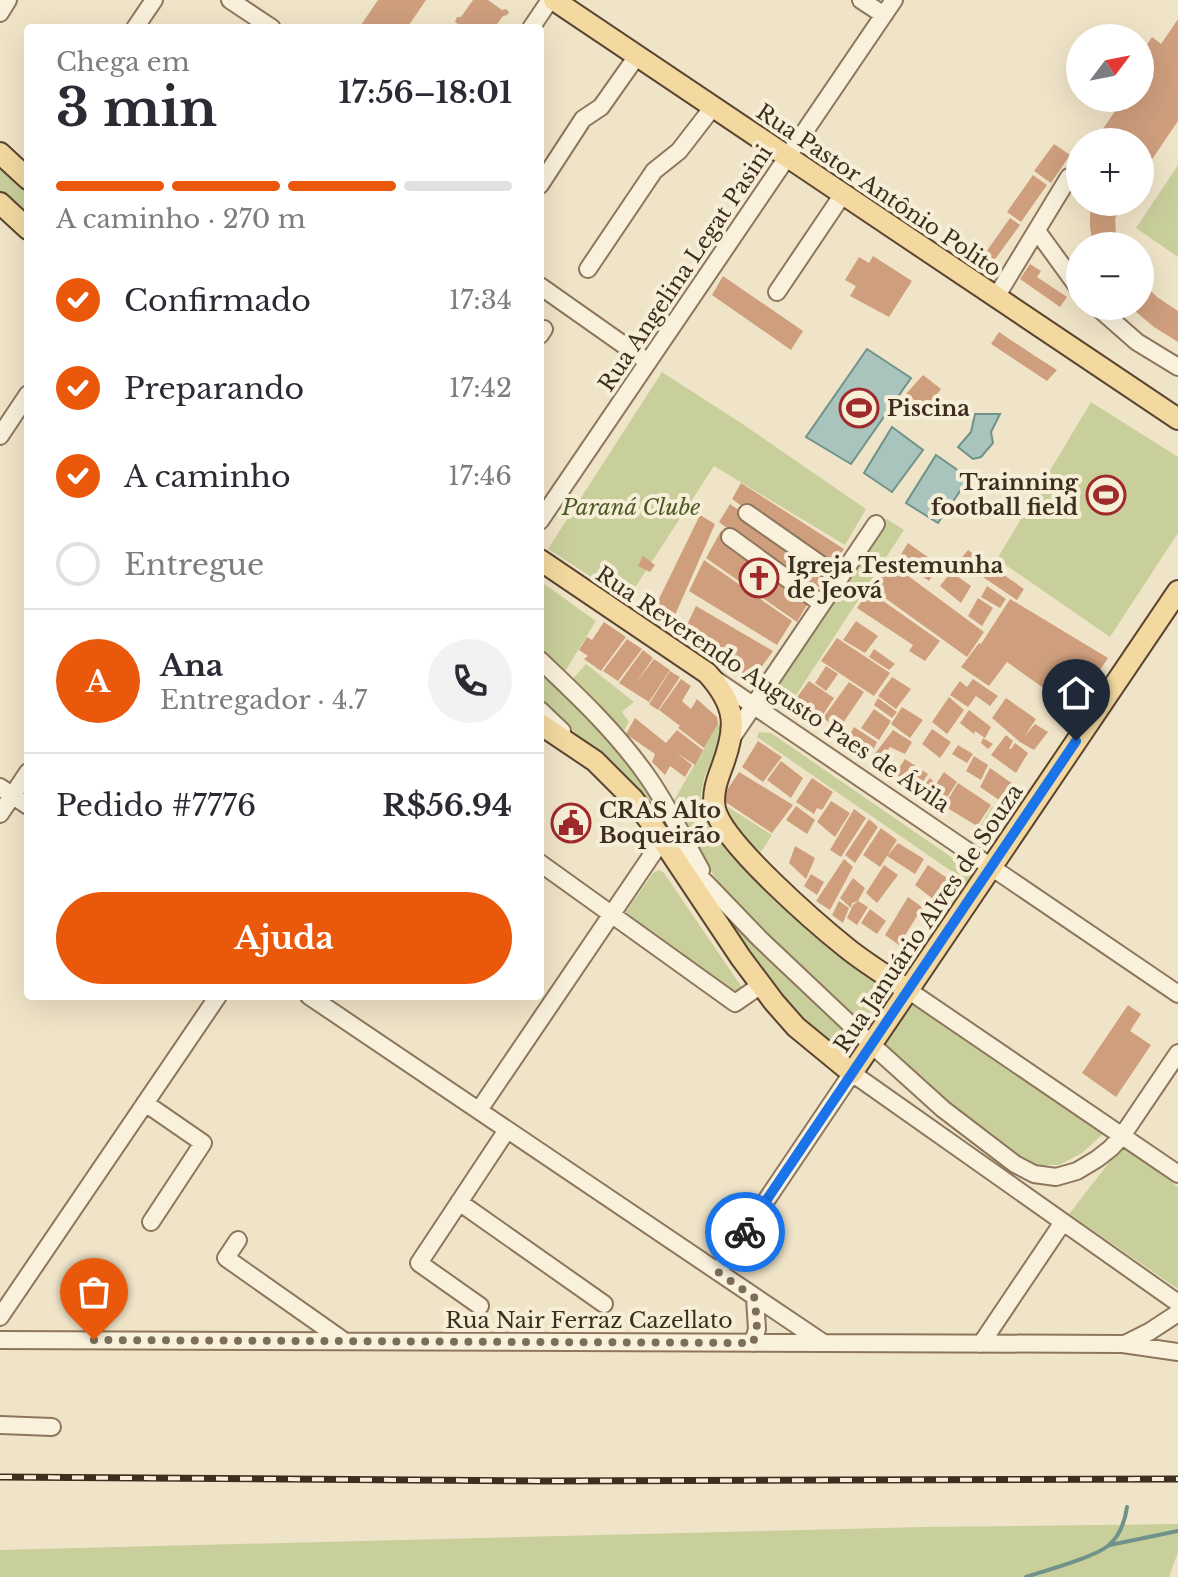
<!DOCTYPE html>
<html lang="pt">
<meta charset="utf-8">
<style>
:root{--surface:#fff;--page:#f2f2f3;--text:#2b2b33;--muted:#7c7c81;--line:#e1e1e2;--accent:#ea580c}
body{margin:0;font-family:"Libre Baskerville",serif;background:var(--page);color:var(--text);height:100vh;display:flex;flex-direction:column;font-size:30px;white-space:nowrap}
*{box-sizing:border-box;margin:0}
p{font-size:26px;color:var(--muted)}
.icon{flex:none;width:44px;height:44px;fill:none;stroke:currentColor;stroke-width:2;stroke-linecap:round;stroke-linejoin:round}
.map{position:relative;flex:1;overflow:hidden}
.drawer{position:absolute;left:24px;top:24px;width:520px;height:976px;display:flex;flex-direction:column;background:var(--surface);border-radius:8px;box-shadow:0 8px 32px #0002}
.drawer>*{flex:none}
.needle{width:52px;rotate:58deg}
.fabs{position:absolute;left:1066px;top:24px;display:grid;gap:16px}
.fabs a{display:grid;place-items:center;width:88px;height:88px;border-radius:50%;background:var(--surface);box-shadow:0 8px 32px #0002;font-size:40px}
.pin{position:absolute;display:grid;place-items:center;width:68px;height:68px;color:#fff;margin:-82px -34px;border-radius:50% 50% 50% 0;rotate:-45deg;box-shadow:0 0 8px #0007}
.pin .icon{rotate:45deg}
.courier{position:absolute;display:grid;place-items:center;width:80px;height:80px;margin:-40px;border:6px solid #1a73e8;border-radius:50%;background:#fff;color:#222;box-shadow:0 2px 10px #0007}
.overview em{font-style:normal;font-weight:800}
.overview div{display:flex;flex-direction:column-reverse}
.overview{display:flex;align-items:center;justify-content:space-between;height:136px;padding:0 32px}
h1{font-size:52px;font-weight:800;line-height:60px}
.bar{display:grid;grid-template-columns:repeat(4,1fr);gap:12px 8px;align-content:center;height:96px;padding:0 32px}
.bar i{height:10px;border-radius:6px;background:var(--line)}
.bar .current{background:var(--accent)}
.bar p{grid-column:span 4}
.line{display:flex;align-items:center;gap:20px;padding:0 32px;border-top:2px solid var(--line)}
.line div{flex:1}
.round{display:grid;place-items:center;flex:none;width:84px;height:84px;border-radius:42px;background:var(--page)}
ol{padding:0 32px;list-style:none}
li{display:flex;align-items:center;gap:24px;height:88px}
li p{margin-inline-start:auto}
li .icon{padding:8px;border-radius:50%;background:var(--accent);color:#fff;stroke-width:4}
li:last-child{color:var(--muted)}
li i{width:44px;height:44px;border:4px solid var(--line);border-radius:50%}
.action{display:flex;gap:16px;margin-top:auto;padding:16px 32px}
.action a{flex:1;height:92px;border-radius:48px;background:var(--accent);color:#fff;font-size:32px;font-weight:800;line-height:92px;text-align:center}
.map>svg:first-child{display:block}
.green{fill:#c9cf9b}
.water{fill:#a9c4bc;stroke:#6f938a;stroke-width:2}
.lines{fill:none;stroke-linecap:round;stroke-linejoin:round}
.stream{stroke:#6f938a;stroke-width:4}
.building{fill:#cf9f7d}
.minor-casing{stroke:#8d765c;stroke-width:20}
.major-casing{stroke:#5b4430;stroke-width:24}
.minor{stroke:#faf1dc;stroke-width:16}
.major{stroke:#f3d9a0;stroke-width:20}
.rail-casing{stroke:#3d2e20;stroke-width:7}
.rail{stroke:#f7eed8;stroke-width:4;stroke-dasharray:12;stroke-linecap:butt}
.done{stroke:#7c6e5b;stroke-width:8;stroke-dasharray:0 14.4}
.route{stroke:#1a73e8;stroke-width:10}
.labels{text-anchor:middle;stroke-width:8;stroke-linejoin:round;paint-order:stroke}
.street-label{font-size:22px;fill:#3d2e20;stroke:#f7eed8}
.poi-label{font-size:22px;font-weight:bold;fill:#3d2e20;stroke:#f7eed8;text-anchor:start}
.park-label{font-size:22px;font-style:italic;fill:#4d5a26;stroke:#f7eed8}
</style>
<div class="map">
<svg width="1178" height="1577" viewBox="0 0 1178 1577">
<rect width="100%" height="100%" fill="#f0e4c8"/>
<path class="green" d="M1178,165v92l-42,-29z
M0,168l28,26v27l-28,-27z
M662,372l79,51 125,86 -21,36 -131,-79 -87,134 -79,-51z
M1091,402l87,55v76l-68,104 -113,-78z
M887,519l17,11 -119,182 -16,-11z
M540,581l56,40 -32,52 -24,-22z
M586,664l48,38 -12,10 7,10 -7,12 -53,-51z
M540,669l58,55 49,61 23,43 -52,-55 -78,-73z
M718,724l6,6 -20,48 -3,18 3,18 6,13 43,51 25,22 115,94 -26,35 -136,-131 -25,-33 -33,-63z
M759,732l12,1 202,139 -6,10 -210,-145z
M992,806l12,8 -12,18 -11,-7z
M728,807l44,28 -11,17c-14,-13 -31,-25 -33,-45z
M659,870l5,3 77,113 -1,6 -6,1 -109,-80 28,-40z
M706,898l156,151 -9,10 -12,-4 -48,-44z
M909,1000l194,134 -21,19 -23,12h-23l-18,-7 -24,-15 -113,-99z
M1122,1146l56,41v102l-109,-75z
M1178,1524v28l-9,25h-1169v-27l923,-23z"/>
<path class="water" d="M867,349l44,29 -60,86 -45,-27z
M975,414h25l-9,18 2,11 -12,14 -8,2 -15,-12 13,-15z
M892,427l31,23 -31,42 -28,-19z
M936,455l33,23 -31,45 -32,-20z"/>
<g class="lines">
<path class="stream" d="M1110,1545l68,-14
M1026,1577c21,-7 66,-19 82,-31 12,-10 17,-25 19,-39"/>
</g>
<path class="building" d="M378,0h48l-19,28h-48z
M473,0h15l14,10 4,-1 3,3 -2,3 -4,1 -9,12h-26l-6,-4h-4l-3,-2 2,-5h4z
M1178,19v102l-38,56v-35h-46l30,-44h16v-43l12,-18 9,7z
M1054,144l16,11 -19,28 -17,-12z
M1033,175l14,10 -26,37 -14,-10z
M1095,202h28l-8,17 1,15 3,12h-26l-3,-19v-14z
M1010,218l10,7 -27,37 -9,-7z
M873,256l39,25 -23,36 -39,-21 6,-10 -11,-6 14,-23 10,6z
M1030,264l11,7 -4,6 30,20 -7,10 -40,-28z
M723,276l80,55 -12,19 -79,-55z
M1140,281l17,16 21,14v31l-24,-15 -25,-21h11z
M999,332l36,24 22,14 -10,11 -56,-37z
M923,375l18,14 -14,18 -22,-12z
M741,483l103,66 -14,21 -98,-71z
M730,504l97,68 -13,23 -95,-73z
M700,515l15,9 -43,98 -19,-11z
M721,531l90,67 -14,24 -91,-64z
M908,543l31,22 -10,16 -31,-22z
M968,550l56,39 -7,11 -58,-39z
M643,556l12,9 -5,7 -12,-6z
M704,560l88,61 -15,24 -88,-54z
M888,561l96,71 -17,25 -93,-67z
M951,572l20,14 -10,17 -21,-17z
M987,586l19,13 -6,9 -19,-11z
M869,591l71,50 -15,20 -16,-10 4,-6 -56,-37z
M978,598l15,10 -11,18 -14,-10z
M1010,599l98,59 -35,51 -66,-47 -18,24 -28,-19 18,-24 2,1z
M696,606l77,45 -24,33 -66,-51z
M856,621l22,15 -13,17 -22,-13z
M604,622l22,15 -25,34 -17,-12 4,-3 -9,-6 8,-13 5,3z
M837,638l53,35 -16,23 -53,-35z
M627,639l15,10 -24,32 -15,-10z
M874,649l21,15 -6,6 -20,-13z
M643,650l10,8 -17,25 18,-24 16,11 -21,32 -30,-19z
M826,666l12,8 -12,17 -11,-8z
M670,671l10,6 -22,33 -9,-6z
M892,677l19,12 -15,20 -18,-13z
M681,679l10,7 -9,15 9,8 6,-10 20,18 1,7 -14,24 -26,-20 2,-2 -21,-16z
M973,679l25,17 -8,10 -14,-10 -8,11 -18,-12 10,-14 7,6z
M809,681l25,17 -14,21 -26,-18z
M849,682l15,10 -25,37 -16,-11z
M949,697l15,13 -17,24 -15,-12z
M878,698l19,14 -5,6 -18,-13z
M1006,698l30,21 -12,18 11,-13 13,8 -14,18 -14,-8 -28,-24z
M902,707l21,13 -13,18 -19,-14z
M874,709l17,12 -12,19 -18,-12z
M969,710l22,17 -6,11 -10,-7 -1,3 -14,-11z
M635,718l31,25 11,-13 26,20 -8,15 -18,-12 15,12 -7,12 -15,-11 -5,9 -13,-13 3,-8 -29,-20z
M854,727l23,15 -5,10 -13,-8 -6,8 -9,-7z
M932,729l19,13 -11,16 -18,-14z
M893,730l19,12 -7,12 -15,-7 -13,17 -7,-4z
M1006,735l7,6 -4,8h2l4,-6 13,10 -12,20 -25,-18z
M983,738l10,6 -5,5 -7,-6z
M758,741l24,16 -19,25 -21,-15z
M958,745l15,9 -6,9 -15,-9z
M974,756l14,9 -7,15 -15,-9z
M905,759l23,15 -10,15 -23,-15z
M781,761l22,17 -12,20 -24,-18z
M990,768l23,16 -11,18 -22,-15z
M739,772l54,33 -21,28 -51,-34z
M944,772l13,10 -14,22 -22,-15 9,-11 6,6z
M812,778l21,14 -11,18 -5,-2 -3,6 -18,-12z
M958,783l33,22 -14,21 -33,-20z
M831,801l19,12 -15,24 -18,-15z
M796,806l19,14 -8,14 -21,-14z
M854,809l12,9 -25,39 -11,-7z
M869,819l9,8 -23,36 -10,-8z
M881,828l16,12 -10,16 11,-13 26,16 -9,15 -28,-18 -7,11 -17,-12z
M795,846l20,12 -9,21 -17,-16z
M844,859l9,8 -23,43 -14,-9z
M884,865l14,10 -21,28 -11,-10z
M928,865l28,19 -14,22 -27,-21z
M811,874l13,8 -7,13 -13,-9z
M853,878l12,10 -7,13 -6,2 -1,5 -11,-10z
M908,897l28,20 -6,8 -13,-9 -18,29 -14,-10z
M839,901l10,7 -6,15 -11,-8z
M858,901l10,6 -11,18 -10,-7 6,-13z
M870,909l16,12 -9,13 -16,-11z
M1128,1005l13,9 -11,17 21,14 -35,52 -34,-24z"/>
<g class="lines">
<defs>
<path id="minor" d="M230,0l42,28
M861,0l23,15
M0,13l8,-13
M135,28l19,-28
M531,28l19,-28
M540,185l43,-66 18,-12 36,-51
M1037,231l43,59
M588,269l66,-98 25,-20 34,-44
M540,286l108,76
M777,292l66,-98
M996,297l73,-120
M1096,306l41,36 41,25
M540,335l4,-6
M0,436l28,-42
M747,513l93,65
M540,521l354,-521
M730,537l92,67
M540,660c38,36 75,71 105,113 22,30 38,65 56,97
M716,680l462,314
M540,710l22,21
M733,736l143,-212
M0,787l28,19
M0,814l28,-42
M540,863l195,140 26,-18
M908,990l270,184
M309,996l513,346
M145,1103l58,40 -52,79
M479,1110l183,-270 47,46 51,53 111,105 72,65 72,55 19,10 22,3 21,-6 20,-12 14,-11 11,-12 56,-83
M459,1202l145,102
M238,1240l-12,18 118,83
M718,1272l134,-199 326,230
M480,1306l-61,-43 88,-133
M0,1317l218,-321
M0,1340l1123,4 55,8
M753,1343l4,-14 -2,-31
M981,1344l82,-122
M1125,1344l24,-12 29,-19
M0,1425l52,2"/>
<path id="major" d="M554,0l624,419
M0,153l28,26
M0,203l28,26
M540,560l167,113c30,33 30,54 15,94 -5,13 -10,27 -7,42 8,34 103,116 133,140 19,15 40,28 60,41
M540,724l55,37 38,38 16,21 92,138 33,44 22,25 56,46 326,-482"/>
</defs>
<use href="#minor" class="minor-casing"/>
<use href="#major" class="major-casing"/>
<use href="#minor" class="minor"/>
<use href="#major" class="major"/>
<defs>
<path id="rail" d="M0,1477l547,4 631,-2"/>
</defs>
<use href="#rail" class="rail-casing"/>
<use href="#rail" class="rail"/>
</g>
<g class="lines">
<path class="done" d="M94,1340l659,3 4,-14 -2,-31 -37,-26 27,-40"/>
<path class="route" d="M745,1232l331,-491"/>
</g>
<defs>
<symbol id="stadium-ring" viewBox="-11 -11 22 22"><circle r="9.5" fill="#f7eed8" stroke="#9e2a2b" stroke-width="1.5"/><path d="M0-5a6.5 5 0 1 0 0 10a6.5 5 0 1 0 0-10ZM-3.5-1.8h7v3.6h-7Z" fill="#9e2a2b"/></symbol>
<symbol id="church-ring" viewBox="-11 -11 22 22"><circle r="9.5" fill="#f7eed8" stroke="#9e2a2b" stroke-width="1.5"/><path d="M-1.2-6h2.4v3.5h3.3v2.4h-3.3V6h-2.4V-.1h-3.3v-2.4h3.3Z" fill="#9e2a2b"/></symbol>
<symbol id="civic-ring" viewBox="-11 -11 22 22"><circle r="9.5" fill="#f7eed8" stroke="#9e2a2b" stroke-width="1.5"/><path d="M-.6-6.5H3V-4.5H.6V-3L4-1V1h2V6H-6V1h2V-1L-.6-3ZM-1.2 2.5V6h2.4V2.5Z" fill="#9e2a2b"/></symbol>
</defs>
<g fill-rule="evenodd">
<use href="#stadium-ring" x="837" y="386" width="44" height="44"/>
<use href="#stadium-ring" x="1084" y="473" width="44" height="44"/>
<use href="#church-ring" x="737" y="556" width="44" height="44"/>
<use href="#civic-ring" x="549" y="801" width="44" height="44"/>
</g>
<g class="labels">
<g class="street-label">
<text transform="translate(879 190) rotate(34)" y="8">Rua Pastor Antônio Polito</text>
<text transform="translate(685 268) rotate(-56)" y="8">Rua Angelina Legat Pasini</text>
<text transform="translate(773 689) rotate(34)" y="8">Rua Reverendo Augusto Paes de Ávila</text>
<text transform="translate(928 918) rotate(-56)" y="8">Rua Januário Alves de Souza</text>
<text x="589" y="1328">Rua Nair Ferraz Cazellato</text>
</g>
<g class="poi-label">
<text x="887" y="416">Piscina</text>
<text x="1078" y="490" text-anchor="end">Trainning<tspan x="1078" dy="25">football field</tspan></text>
<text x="787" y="573">Igreja Testemunha<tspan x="787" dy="25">de Jeová</tspan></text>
<text x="599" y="818">CRAS Alto<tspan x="599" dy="25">Boqueirão</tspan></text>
</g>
<g class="park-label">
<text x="631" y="515">Paraná Clube</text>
</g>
</g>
</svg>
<div class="fabs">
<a><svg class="needle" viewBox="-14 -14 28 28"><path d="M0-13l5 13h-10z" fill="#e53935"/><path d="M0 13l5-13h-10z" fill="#7c7c81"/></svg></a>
<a>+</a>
<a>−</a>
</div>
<div class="pin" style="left:94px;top:1340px;background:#ea580c"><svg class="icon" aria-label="bag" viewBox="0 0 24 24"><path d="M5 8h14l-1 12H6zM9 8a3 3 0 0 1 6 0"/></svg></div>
<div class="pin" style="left:1076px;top:741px;background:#1f2937"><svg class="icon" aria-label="home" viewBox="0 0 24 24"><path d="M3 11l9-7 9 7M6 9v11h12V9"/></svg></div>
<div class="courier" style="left:745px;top:1232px"><svg class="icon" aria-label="bike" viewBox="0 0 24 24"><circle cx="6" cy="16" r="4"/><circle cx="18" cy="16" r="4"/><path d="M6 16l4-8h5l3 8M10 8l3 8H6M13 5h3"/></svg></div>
<section class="drawer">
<div class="overview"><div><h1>3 min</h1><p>Chega em</p></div><em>17:56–18:01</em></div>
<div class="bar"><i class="current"></i><i class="current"></i><i class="current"></i><i></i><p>A caminho · 270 m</p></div>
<ol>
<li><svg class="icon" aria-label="check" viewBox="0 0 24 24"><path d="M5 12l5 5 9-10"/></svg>Confirmado<p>17:34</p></li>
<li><svg class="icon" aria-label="check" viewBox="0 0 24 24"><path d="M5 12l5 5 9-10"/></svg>Preparando<p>17:42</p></li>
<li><svg class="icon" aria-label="check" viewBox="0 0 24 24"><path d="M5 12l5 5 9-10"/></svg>A caminho<p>17:46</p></li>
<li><i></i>Entregue</li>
</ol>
<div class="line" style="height:144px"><b class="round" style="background:var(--accent);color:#fff">A</b><div><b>Ana</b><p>Entregador · 4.7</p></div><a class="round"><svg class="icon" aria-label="phone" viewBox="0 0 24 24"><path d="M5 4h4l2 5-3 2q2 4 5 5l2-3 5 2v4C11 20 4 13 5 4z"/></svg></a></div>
<div class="line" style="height:104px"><div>Pedido #7776</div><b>R$56.94</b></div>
<div class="action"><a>Ajuda</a></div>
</section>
</div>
